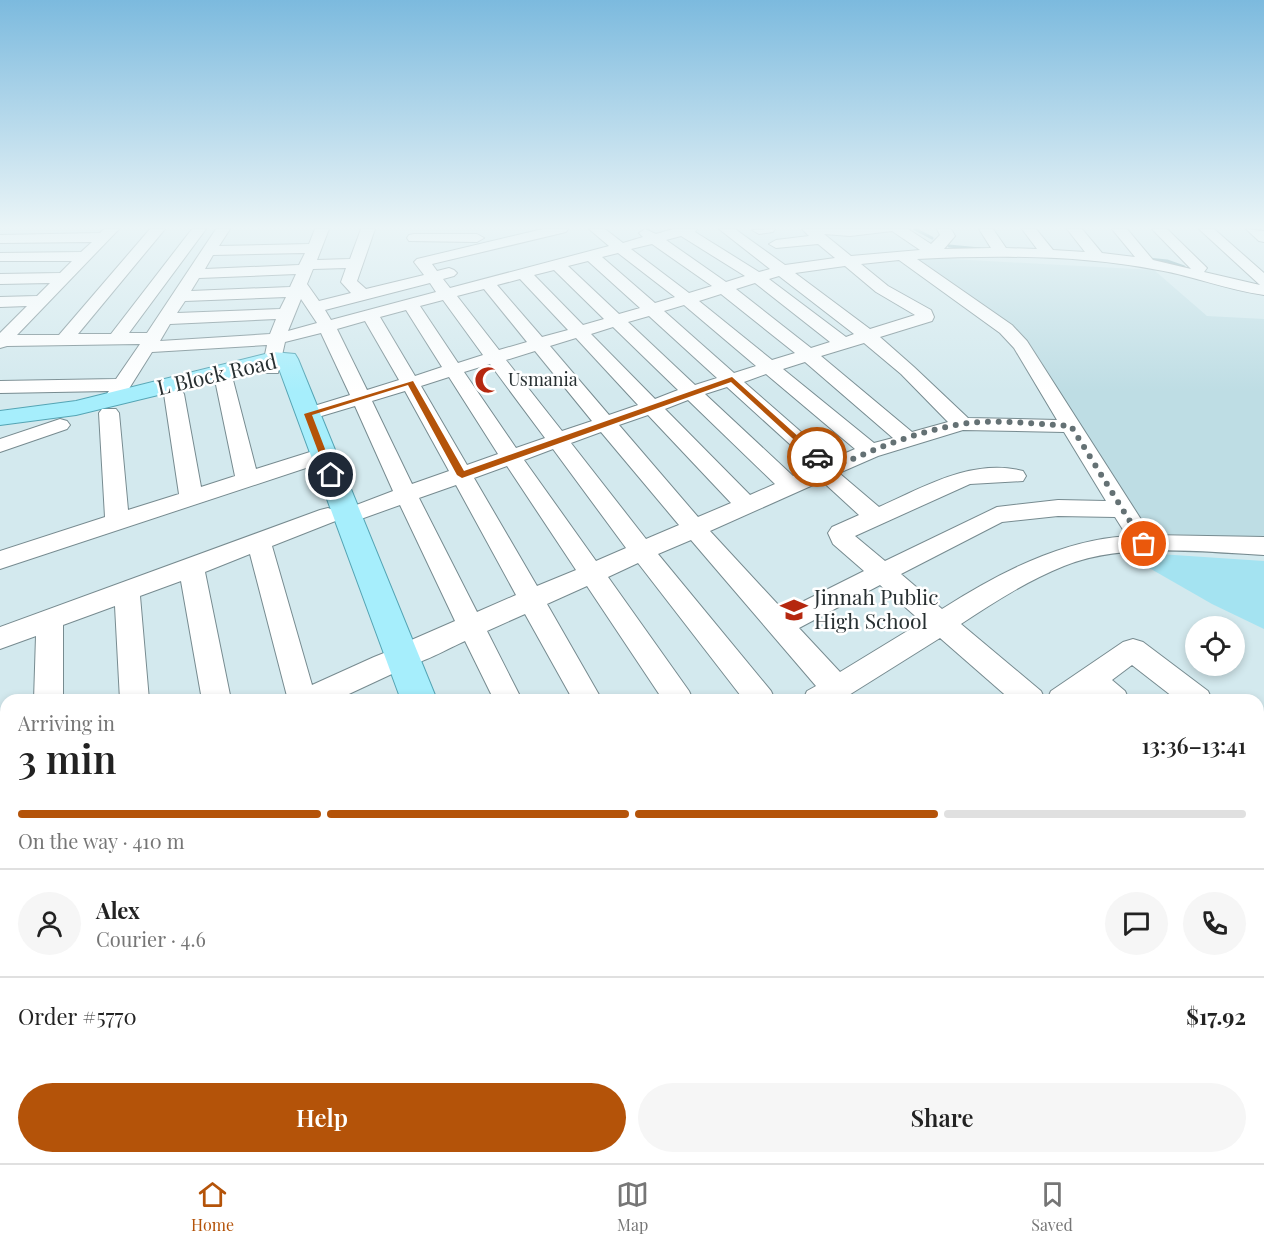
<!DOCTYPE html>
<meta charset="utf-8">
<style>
:root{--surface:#fff;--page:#f6f6f6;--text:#222;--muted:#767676;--line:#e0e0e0;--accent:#b45309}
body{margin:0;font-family:"Playfair Display",serif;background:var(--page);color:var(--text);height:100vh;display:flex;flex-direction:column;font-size:22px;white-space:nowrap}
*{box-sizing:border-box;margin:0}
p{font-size:20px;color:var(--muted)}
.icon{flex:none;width:33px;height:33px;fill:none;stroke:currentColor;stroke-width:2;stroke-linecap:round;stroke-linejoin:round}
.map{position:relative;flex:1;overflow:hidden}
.drawer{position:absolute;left:0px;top:694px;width:1264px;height:470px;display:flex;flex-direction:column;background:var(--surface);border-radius:18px 18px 0 0;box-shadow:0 3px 9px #0003}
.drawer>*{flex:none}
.controls{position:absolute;left:1185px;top:616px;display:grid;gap:12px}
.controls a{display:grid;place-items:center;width:60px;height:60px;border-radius:50%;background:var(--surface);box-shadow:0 3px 9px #0003;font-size:30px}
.pin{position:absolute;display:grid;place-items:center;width:51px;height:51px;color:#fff;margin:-26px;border:3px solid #fff;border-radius:50%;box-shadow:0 2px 6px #0007}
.courier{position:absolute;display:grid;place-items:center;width:60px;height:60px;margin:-30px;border:4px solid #b45309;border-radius:50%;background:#fff;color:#222;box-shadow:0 2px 8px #0007}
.overview em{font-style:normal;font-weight:600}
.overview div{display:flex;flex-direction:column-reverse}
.overview{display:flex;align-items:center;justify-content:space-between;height:102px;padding:0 18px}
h1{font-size:39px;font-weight:600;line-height:45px}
.bar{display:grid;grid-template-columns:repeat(4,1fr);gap:9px 6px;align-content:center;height:72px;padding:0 18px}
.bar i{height:8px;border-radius:4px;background:var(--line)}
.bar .active{background:var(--accent)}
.bar p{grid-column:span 4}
.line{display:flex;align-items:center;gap:15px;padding:0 18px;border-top:2px solid var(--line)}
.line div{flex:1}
.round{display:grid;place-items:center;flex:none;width:63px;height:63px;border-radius:32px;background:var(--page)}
.cta{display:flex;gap:12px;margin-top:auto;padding:12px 18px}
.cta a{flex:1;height:69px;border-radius:36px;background:var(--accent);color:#fff;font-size:24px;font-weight:600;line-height:69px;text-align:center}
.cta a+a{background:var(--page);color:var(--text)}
.tabs{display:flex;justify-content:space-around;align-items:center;height:84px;border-top:2px solid var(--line);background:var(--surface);font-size:16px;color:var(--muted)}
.tabs a{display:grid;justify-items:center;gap:3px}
.tabs .active{color:var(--accent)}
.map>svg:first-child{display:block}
.built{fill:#bedde4}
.green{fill:#a4e3f1}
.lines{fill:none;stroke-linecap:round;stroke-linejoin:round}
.stream{stroke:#6296a1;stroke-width:3}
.minor-casing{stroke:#778b90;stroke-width:2}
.major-casing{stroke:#54a4b4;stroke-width:2}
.minor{fill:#fff;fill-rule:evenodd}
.major{fill:#a6eefc;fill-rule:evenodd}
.route{fill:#b45309}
.done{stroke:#647174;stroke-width:6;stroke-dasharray:0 10.8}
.labels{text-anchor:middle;stroke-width:5;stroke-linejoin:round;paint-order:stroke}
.far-poi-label{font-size:18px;fill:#283032;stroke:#fff;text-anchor:start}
.street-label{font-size:21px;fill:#283032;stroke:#fff}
.poi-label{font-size:21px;fill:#283032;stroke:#fff;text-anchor:start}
</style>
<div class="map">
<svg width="1264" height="1163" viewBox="0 0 1264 1163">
<rect width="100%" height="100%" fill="#d3e9ee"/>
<path class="built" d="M914,257l240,13 53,46 57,3v219l-121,-5 -122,-196z"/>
<path class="green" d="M1159,554l105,7v68l-52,-25 -75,-43z"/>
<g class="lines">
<path class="stream" d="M915,229l17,9
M949,246l31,3
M1148,259l19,2 17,6"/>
<defs>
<path id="minor" d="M104,229h15l-102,106h42l91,-106h15l-87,105h33l81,-105h14l-77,104h18l69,-104h14l-11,17 90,-2 6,-15h14l-12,31 33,-1 11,-30h14l-18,52 9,8 58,-14 -10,-13 3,-3 126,-30h25l-2,3 -134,32 5,7 12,-3 5,2 3,3 -3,3 -11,3 7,9 159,-42 -20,-17h16l18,14 20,-6 -4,-4 6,-4 11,5 17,-5h24l-2,3 64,40 11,-3 -51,-40h16l50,36 50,-7 -17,-14 -42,4 -7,-4 7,-4 33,-4 -7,-7h106l23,15 9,-9 -3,-6h14l4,7 -11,13 47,-1 -12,-19h14l13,19 31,1 -15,-20h14l17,21 32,2 -18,-23h15l20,24 33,4 -23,-28h15l26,31 38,9 -39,-40h15l37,36 3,3 -3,4 56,13 -61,-56h15l50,44v22c-37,-5 -70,-19 -106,-25 -79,-15 -161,-15 -241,-11l95,66 15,16 124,194 113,2v18c-63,-3 -140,-13 -200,11 -37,15 -70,36 -103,58l80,67 4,9h-34l-71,-62 -99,62h-38l4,-9 9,-5 -125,-146 -33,14 113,137 4,9h-31l-106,-137 -30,14 81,114 4,9h-30l-76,-114 -40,18 55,96h-29l-48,-86 -38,17 35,69h-28l-29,-59c-14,6 -54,29 -67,25l-4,7 -58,27h-48l-38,-146 -45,18 26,128h-29l-21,-119 -41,15 9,104h-29l-5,-94 -52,19v75h-29l2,-64 -36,13v-22l320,-117 8,-2 10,4 55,-21 -38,-85 -47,14 -7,-2 -3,-4 3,-4 49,-15 -29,-62 -36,9 -7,31h-14l-2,-4 5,-24 -115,7 -32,51h-14l-3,-4 6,-8 -109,2v-12l116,-2 24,-35 -133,2 -7,2v-15l27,-27 -27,1v-10l37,-1 13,-13 -50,1v-10l60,-1 12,-12h-72v-8l81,-1 11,-10 -92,1v-8l100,-2zM892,231l28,19 -69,6 -27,-22 26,2zM681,236l64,40 -19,6 -60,-42zM652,244l60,42 -23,7 -58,-44zM305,253l-6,12 -94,4 8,-14zM618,253l57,44 -20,6 -53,-46zM899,260l101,73 14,15 43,72 -89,-2 -54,-51 -34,-30 52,-16 2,-4 -3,-7 -43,-24 -27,-22zM588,261l52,47 -21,6 -51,-48zM845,266l31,26 39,23 -45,14 -75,-56zM346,268l-5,14 10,11 -32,8 -12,-17 6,-15zM554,270l50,49 -21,6 -49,-50zM296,274l-6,13 -99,4 8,-13zM779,276l75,58 -8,3 -77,-58zM520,279l48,51 -26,7 -45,-52zM430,283l6,9 -105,28 -6,-10zM755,283l75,59 -19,6 -75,-59zM484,289l43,53 -28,8 -42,-54zM721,294l74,59 -23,7 -73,-59zM286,297l-6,12 -103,4 8,-12zM301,299l16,24 -29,8zM443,300l40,55 -25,8 -38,-57zM684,305l72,61 -22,7 -70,-62zM406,310l36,57 -27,9 -35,-59zM649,316l68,62 -22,7 -67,-63zM276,319l-6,15 -110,7 10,-17zM365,321l34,59 -32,10 -30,-61zM613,327l65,63 -23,9 -64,-65zM576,338l62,67 -29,10 -59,-69zM864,343l37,31 47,48 -36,10 -91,-76zM535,351l57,70 -30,10 -56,-71zM805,362l88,76 -19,5 -91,-74zM490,364l55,74 -29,10 -52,-76zM766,374l89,75 -23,10 -88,-77zM449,377l49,77 -31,11 -46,-79zM727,387l88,80 -22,9 -88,-82zM405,391l44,80 -37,13 -40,-83zM688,400l87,84 -25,11 -85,-86zM648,415l83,88 -33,14 -79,-92zM963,430l101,2 42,69 -48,-1 -61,7 -112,54 -30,-25 115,-52 53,-3 3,-5 -3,-5c-51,-13 -99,16 -144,36l-40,-34 39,-17zM601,432l78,93 -33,14 -75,-96zM553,449l73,99 -30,13 -72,-101zM507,466l69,104 -39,16 -63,-108zM822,481l37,34 -27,12 -4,6 5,11 31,27 -80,40 -74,-80zM456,485l60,110 -39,17 -58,-114zM400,505l55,116 -62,27 -4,7 -5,-2 -10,4 -62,28 -40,-139 66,-26 9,4zM1058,516l57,1 12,19c-68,5 -128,37 -185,73l-41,-35 101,-52zM880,585l42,37 -82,50 -41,-44z
M775,229l-2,3 -14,2 -7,-4z
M1246,229l18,2v11l-5,-1z
M414,234h63l7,4 -7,4 -68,-1 -2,-3 2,-3z
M224,374l7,2 2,4 23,89 54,-17 8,2 3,5 -3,5 -318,105v-18l105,-34 -6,-104 3,-4h14l3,4 9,97 51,-16 -15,-100 3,-4h14l3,4 17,93 34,-11 -20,-96 2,-4z
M60,419l7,2 3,4 -3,4 -67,23v-13z
M1133,639l10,3 65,49 4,9h-35l-45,-35 -20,15 13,11 4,9h-34l-5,-4 -7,4h-36l4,-9 72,-49z
M1258,733l6,2v31l-6,-2z
M1258,812l6,2v36l-6,-3z
M6,826v35l-6,2v-34z
M1258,898l6,2v39l-6,-2z
M1264,1018v45l-6,2v-45z
M1258,1141l6,3v19h-37l-2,-5h33z
M13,1158h50l-2,5h-50z
M387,1158h49l-2,5h-49z
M709,1158h44l2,5h-44z
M837,1158h45l2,5h-45z
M971,1158h46l2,5h-46z
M1096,1158h92l-2,5h-88z"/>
<path id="major" d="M273,352l22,2 3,5 139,341h-36l-123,-334 -202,49 -76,10v-14l76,-10z
M536,1158h89l3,5h-91z"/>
</defs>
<use href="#minor" class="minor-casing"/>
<use href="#major" class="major-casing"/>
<use href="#minor" class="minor"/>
<use href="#major" class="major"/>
</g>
<linearGradient id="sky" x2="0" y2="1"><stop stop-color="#7cbade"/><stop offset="0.58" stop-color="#ebf5f7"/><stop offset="1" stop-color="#ebf5f7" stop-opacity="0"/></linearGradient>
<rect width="1264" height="392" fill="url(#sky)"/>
<path class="route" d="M732,377l88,79v3h-5l-84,-77 -269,96 -5,-3 -49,-90 -96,30 23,60 -1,2 -7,-2 -23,-61 109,-33 51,90z"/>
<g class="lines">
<path class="done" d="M817,457l13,12c40,-18 82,-36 126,-44 37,-7 77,-1 115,1l73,118"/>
</g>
<defs>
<symbol id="mosque-bare" viewBox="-9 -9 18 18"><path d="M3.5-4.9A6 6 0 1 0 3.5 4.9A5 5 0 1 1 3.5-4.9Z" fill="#b5280f" stroke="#fff" stroke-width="2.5" paint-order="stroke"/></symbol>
<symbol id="school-bare" viewBox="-9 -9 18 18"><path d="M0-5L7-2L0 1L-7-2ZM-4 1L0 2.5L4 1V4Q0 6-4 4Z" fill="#b5280f" stroke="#fff" stroke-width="2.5" paint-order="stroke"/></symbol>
</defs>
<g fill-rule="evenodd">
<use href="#mosque-bare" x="469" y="361" width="38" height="38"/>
<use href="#school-bare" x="775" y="591" width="38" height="38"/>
</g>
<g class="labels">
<g class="far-poi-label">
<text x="508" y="386">Usmania</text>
</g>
<g class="street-label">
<text transform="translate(217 375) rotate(-13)" y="7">L Block Road</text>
</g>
<g class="poi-label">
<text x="814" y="605">Jinnah Public<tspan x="814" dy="24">High School</tspan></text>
</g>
</g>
</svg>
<div class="controls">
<a><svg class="icon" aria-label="locate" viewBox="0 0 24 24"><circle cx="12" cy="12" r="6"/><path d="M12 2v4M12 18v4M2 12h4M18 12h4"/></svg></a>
</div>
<div class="pin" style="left:1144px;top:544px;background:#ea580c"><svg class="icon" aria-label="bag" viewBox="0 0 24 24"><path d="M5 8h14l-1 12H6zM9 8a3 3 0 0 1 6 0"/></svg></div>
<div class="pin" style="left:331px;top:475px;background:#1f2937"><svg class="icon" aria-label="home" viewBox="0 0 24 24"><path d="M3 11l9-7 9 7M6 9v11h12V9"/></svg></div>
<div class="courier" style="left:817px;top:457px"><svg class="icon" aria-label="car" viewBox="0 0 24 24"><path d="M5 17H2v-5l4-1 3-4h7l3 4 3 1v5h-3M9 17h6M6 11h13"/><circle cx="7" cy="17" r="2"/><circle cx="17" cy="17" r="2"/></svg></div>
<section class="drawer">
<div class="overview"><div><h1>3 min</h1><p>Arriving in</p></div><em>13:36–13:41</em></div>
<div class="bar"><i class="active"></i><i class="active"></i><i class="active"></i><i></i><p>On the way · 410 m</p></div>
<div class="line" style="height:108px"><a class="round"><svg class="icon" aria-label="person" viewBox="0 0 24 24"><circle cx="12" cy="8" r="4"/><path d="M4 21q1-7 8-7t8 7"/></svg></a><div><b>Alex</b><p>Courier · 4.6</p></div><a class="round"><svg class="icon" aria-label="chat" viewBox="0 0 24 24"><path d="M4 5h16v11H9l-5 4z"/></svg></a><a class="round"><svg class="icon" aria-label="phone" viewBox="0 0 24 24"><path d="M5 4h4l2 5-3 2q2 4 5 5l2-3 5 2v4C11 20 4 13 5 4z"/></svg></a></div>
<div class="line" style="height:78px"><div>Order #5770</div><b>$17.92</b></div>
<div class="cta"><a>Help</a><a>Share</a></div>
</section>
</div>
<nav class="tabs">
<a class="active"><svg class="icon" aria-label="home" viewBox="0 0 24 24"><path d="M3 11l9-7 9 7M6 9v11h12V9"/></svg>Home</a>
<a><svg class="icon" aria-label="map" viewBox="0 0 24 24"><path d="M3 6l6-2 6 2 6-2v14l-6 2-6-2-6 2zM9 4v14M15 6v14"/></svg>Map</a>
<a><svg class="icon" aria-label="saved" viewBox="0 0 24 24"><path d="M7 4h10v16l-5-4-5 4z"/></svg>Saved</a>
</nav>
